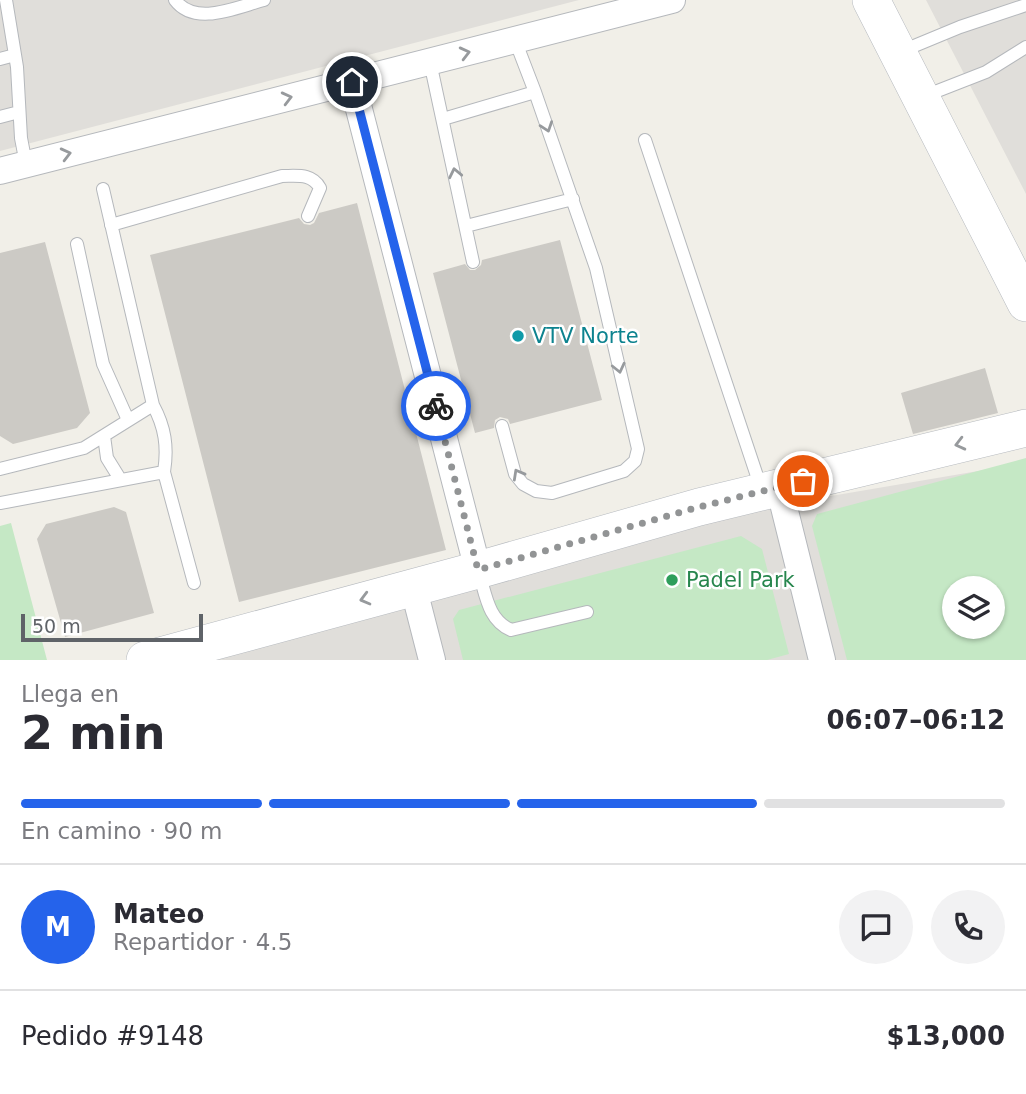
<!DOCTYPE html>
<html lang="es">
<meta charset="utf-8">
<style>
:root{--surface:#fff;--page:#f2f2f3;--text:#2b2b33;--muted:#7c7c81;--line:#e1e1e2;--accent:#2563eb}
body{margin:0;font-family:"DejaVu Sans",sans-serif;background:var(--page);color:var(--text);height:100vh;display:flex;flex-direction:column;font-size:26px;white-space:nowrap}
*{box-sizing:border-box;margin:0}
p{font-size:23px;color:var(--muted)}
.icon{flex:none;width:38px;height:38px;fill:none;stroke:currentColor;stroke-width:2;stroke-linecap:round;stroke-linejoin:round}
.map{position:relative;height:660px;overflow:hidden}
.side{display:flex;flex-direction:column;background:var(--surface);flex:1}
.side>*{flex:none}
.controls{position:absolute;left:942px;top:576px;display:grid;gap:14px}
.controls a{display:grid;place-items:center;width:63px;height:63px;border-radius:50%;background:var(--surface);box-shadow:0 2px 5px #0004;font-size:35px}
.scale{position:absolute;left:21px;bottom:18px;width:182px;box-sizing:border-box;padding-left:7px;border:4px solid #5f6368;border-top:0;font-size:19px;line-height:24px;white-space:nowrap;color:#5f6368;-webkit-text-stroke:5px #fff;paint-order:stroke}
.pin{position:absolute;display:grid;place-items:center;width:60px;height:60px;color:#fff;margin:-30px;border:4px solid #fff;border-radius:50%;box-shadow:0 2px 7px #0007}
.courier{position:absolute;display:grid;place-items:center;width:70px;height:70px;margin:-35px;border:5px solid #2563eb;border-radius:50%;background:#fff;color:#222;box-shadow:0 2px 9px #0007}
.head em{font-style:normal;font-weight:600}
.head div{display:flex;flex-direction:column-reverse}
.head{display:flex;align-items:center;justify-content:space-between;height:119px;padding:0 21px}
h1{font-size:46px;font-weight:600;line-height:52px}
.bar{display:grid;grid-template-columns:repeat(4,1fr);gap:10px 7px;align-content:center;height:84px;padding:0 21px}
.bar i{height:9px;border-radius:5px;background:var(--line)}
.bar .current{background:var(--accent)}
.bar p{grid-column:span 4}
.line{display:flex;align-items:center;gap:18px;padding:0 21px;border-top:2px solid var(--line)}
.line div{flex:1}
.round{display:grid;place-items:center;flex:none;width:74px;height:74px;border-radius:37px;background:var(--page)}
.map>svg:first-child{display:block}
.industrial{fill:#e0deda;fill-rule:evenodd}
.green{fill:#c5e8c5;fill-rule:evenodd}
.building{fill:#cccac5}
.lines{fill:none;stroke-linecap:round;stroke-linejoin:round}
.lane-casing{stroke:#b5b8bc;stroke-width:14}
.street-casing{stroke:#b5b8bc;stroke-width:28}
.secondary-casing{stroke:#b6babf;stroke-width:38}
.lane{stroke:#fff;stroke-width:12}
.street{stroke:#fff;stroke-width:26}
.secondary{stroke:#fff;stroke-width:37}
.oneway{stroke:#979a9d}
.done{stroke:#929495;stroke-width:7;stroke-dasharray:0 12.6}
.route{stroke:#2563eb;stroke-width:9}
.culture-dot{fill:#0f9aa8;stroke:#fff;stroke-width:2.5}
.leisure-dot{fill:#2e9e5b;stroke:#fff;stroke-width:2.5}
.labels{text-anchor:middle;stroke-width:5;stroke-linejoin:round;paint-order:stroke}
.culture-label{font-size:21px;fill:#0d838f;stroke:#fff;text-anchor:start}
.leisure-label{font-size:21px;fill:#27864d;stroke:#fff;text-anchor:start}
</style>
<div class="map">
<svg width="1026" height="660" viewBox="0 0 1026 660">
<rect width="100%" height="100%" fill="#f1efe8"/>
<path class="industrial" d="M0,0h579l-579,151z
M926,0h100v194z
M1026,463v197h-817l557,-153zM954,588h38v38h-38z"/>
<path class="green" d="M1026,458v202h-179l-35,-134 5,-12zM954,588h38v38h-38z
M11,523l36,137h-47v-134z
M741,536l21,13 27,105 -22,6h-304l-10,-41 6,-9z"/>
<path class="building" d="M357,203l89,347 -207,52 -89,-347 149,-37 5,6 6,1 4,-2 5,-10z
M560,240l42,160 -92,24 -2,-5 -8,-2 -5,3 -1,8 -19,5 -42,-160 32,-9 5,6h5l6,-5 1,-5z
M45,242l45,171 -13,15 -64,16 -13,-8v-183z
M985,368l13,45 -85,21 -12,-41z
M114,507l12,5 28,101 -89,24 -28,-98 9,-15z"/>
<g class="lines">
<defs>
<path id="lane" d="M6,0l11,67 4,71 5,26
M175,0c20,27 62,7 89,0
M902,51l58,-24 66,-22
M0,59l15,-4
M430,62l43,200
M922,97l64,-25 40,-25
M0,117l19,-5
M443,119l92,-27
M645,140l116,348
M103,189l50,216
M111,225l171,-49c15,0 30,-3 38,12l-12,28
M466,226l107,-27
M77,244l26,120 25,56
M502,426l13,48 8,10 13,7 16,2 72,-22 11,-10 3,-12 -42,-181 -61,-176 -20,-52
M104,436l3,22 13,21
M0,469l84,-21 69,-43c12,22 15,42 11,67l-164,31
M164,472l30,111
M479,573c7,22 9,47 32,57l76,-18"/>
<path id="street" d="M352,82l126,488
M0,171l672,-171
M779,487l43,173
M413,586l19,74"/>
<path id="secondary" d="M871,0l155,303
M145,660l333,-90 221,-63 327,-79"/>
</defs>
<use href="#lane" class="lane-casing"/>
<use href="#street" class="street-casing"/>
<use href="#secondary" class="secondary-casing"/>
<use href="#lane" class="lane"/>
<use href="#street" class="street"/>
<use href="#secondary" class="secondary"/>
</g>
<defs><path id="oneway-chevron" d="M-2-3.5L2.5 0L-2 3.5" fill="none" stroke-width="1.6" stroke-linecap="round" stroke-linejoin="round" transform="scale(1.75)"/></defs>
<g class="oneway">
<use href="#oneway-chevron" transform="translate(465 53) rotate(-14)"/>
<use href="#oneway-chevron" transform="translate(287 98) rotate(-14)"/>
<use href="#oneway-chevron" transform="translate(547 127) rotate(71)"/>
<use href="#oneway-chevron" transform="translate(66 154) rotate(-14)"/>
<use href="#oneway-chevron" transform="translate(455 173) rotate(-102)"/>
<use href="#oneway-chevron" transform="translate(619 368) rotate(77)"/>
<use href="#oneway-chevron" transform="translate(960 444) rotate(166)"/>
<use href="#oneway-chevron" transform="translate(518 474) rotate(-119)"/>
<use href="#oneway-chevron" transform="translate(365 599) rotate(165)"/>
</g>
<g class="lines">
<path class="done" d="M436,406l42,164 221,-63 104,-26"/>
<path class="route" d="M352,82l84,324"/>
</g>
<circle class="culture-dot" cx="518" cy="336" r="7"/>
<circle class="leisure-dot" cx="672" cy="580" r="7"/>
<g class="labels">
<g class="culture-label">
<text x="532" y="343">VTV Norte</text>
</g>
<g class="leisure-label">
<text x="686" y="587">Padel Park</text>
</g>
</g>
</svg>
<div class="controls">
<a><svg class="icon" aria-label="layers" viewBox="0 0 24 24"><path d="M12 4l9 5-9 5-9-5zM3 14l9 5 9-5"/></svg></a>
</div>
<div class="scale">50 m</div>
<div class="pin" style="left:803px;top:481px;background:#ea580c"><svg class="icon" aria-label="bag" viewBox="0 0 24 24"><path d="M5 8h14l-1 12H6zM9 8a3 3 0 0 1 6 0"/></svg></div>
<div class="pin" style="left:352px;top:82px;background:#1f2937"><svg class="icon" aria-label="home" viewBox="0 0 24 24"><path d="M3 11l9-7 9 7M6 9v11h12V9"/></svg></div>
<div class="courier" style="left:436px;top:406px"><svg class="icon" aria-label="bike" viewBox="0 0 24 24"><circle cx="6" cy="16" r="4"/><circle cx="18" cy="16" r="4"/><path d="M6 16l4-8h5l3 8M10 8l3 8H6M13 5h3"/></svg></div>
</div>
<section class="side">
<div class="head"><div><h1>2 min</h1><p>Llega en</p></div><em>06:07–06:12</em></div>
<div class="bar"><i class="current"></i><i class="current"></i><i class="current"></i><i></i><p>En camino · 90 m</p></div>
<div class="line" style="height:126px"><b class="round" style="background:var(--accent);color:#fff">M</b><div><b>Mateo</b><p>Repartidor · 4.5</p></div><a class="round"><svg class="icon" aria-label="chat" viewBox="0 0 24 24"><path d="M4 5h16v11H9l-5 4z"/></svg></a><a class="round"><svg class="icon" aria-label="phone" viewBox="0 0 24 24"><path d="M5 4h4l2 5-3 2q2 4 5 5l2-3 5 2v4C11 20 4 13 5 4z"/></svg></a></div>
<div class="line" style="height:91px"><div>Pedido #9148</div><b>$13,000</b></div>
</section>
